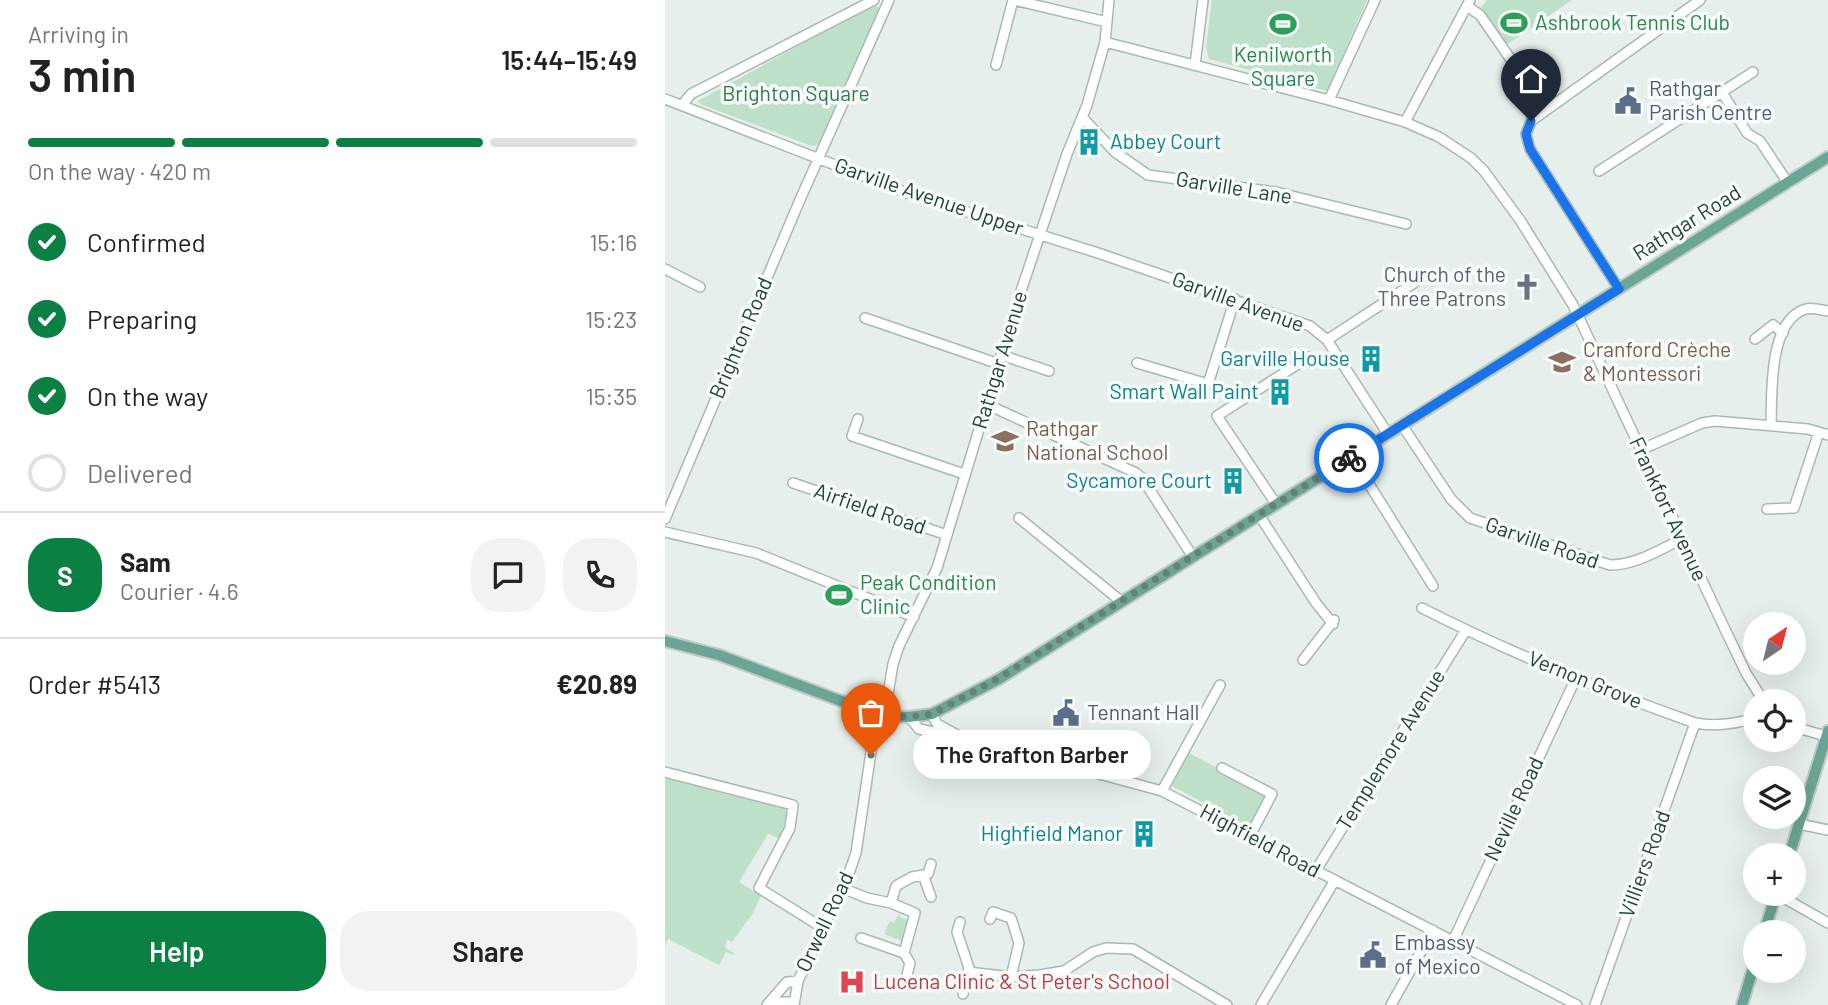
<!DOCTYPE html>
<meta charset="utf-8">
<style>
:root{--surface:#fff;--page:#f2f2f2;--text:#222;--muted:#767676;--line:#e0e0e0;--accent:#0b8043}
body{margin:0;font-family:Barlow,sans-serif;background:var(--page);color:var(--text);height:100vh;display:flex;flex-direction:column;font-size:26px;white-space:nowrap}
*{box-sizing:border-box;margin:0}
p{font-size:23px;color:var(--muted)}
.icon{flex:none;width:38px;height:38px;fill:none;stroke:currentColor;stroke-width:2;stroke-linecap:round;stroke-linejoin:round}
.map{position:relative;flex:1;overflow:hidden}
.drawer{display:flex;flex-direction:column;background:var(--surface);width:665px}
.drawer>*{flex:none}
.needle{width:46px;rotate:35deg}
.fabs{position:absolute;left:1078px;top:612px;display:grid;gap:14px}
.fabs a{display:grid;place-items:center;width:63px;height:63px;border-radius:50%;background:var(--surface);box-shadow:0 7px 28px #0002;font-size:35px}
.pin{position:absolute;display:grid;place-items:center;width:60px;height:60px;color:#fff;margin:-72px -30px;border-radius:50% 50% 50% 0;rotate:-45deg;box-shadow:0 0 7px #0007}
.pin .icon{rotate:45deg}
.courier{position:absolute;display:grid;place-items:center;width:70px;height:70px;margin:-35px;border:5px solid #1a73e8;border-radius:50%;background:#fff;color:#222;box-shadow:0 2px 9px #0007}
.bubble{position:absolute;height:49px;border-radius:24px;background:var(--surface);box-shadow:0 7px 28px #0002;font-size:23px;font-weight:600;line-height:49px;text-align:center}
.headline em{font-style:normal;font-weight:600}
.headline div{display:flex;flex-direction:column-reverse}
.headline{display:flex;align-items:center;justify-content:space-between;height:119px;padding:0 28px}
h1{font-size:46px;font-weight:600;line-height:52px}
.bar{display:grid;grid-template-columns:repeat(4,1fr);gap:10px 7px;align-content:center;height:84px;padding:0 28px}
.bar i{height:9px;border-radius:5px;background:var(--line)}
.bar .on{background:var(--accent)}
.bar p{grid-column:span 4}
.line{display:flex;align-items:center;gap:18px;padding:0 28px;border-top:2px solid var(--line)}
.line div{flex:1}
.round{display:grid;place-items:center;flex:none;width:74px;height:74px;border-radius:28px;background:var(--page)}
ol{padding:0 28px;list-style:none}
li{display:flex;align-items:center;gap:21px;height:77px}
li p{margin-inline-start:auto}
li .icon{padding:7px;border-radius:50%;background:var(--accent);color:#fff;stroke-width:4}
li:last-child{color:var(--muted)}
li i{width:38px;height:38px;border:4px solid var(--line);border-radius:50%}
.action{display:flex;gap:14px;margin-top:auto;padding:14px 28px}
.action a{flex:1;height:80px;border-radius:28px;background:var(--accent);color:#fff;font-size:28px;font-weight:600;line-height:80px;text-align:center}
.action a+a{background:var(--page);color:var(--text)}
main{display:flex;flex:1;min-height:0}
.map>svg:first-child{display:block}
.green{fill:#bfe0c8}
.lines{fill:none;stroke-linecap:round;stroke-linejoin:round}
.minor-casing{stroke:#a8b8b2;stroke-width:12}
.major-casing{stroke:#c2cac8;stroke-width:14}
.minor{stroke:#fff;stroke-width:9}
.major{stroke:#6aa596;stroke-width:10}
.done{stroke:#687f78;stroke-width:7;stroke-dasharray:0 12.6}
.route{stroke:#1a73e8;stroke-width:9}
.labels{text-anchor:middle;stroke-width:7;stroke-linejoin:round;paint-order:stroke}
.leisure-label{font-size:21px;fill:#27864d;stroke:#f7fbf9;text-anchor:start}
.service-label{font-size:21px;fill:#4e5e75;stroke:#f7fbf9;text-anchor:start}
.park-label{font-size:21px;fill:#2d7a4b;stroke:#f7fbf9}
.culture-label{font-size:21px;fill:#0d838f;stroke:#f7fbf9;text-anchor:end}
.street-label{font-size:21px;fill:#24423a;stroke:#f7fbf9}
.worship-label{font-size:21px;fill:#5b616d;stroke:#f7fbf9;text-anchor:end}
.education-label{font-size:21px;fill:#785e54;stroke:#f7fbf9;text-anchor:start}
.health-label{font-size:21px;fill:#be3a42;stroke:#f7fbf9;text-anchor:start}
</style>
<main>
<section class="drawer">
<div class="headline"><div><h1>3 min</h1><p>Arriving in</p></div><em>15:44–15:49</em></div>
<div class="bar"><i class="on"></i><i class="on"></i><i class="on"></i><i></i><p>On the way · 420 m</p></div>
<ol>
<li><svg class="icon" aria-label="check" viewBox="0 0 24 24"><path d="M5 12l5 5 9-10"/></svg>Confirmed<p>15:16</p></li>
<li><svg class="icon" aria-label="check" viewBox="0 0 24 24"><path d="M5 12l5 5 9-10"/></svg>Preparing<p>15:23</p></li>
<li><svg class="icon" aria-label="check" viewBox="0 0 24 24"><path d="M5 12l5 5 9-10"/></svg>On the way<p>15:35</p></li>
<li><i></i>Delivered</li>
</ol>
<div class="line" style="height:126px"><b class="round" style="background:var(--accent);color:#fff">S</b><div><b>Sam</b><p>Courier · 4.6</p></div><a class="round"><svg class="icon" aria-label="chat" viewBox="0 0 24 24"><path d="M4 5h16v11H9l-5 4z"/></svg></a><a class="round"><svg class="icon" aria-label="phone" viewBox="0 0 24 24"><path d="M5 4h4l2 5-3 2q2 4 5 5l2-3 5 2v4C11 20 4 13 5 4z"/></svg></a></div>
<div class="line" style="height:91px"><div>Order #5413</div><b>€20.89</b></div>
<div class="action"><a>Help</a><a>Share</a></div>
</section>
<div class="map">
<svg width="1163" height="1005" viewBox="0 0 1163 1005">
<rect width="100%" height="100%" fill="#e6efeb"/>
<path class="green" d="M547,0h155l-40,91 -118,-32 -3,-11z
M822,0h85l-64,44 -8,-5 -21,-29z
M206,6h7l1,8 -57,126 -5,5 -5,1 -112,-42 -2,-3z
M524,753l80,42 -18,33 -79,-42z
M0,777l120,29 2,6 -7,30 -1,-4 -11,-4 -29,48 22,14 -8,17 -21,29 -5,-3 -2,9 9,5 -1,2 -7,-3 -7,13 -51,-26 -3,7z
M234,913l1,4 10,4 -6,21 -20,-8 6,-13 4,2z"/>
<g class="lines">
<defs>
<path id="minor" d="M349,0l93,22
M802,6l13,9 66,95
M440,42l224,58 76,22 34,15 32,21 13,13 36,49 53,85 149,318 24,50 18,29
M331,65l17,-65
M530,65l8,-65
M1057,92l25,41 13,8 28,42
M0,99l242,94 191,60 212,73 17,14 61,94
M664,100l46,-100
M17,105l9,-11 183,-94
M417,117l33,35 33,23 128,17 130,32
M740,122l65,-122
M934,171l154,-99
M0,269l35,18
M954,289l-89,-140 -4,-15 5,-13 169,-121
M200,318l134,46
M1090,339l18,-14 10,8
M662,340l87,-57
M336,355l48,16
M472,363l71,21 27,-85
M321,404l150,69 6,5 51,79
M193,419l-6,17 112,38
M737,425l49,74 19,19 140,47c26,0 49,-15 72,-26
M1106,425c1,-30 -3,-105 35,-116 6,-2 15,1 22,2
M975,450l62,-27 13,-2 93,8 20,6
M687,457l81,129
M128,483l154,52
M611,504l-59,-88 92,-59
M1102,509l27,-1 25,-76
M594,515l57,88 17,21
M354,518l103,84
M0,519l134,-317 90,-202
M0,532l91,21 158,64
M757,608c88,45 180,82 273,115 21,4 40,1 60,-5
M638,660l31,-40
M267,714l5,10 22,12 203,55 415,214
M244,717l10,12 34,7
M1129,727l32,9
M557,768l50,26 -22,42
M0,772l128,33 -3,23 -31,60 64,40
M497,791l58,-106
M1134,824l29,6
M266,864l-3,10 -5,1 8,22
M651,870l150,-240
M177,888l25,10 24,5 24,10 -11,40 -43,-15
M1112,894l51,29
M226,903l5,-17 16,-9 11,-2
M325,919l3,-7 18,6 8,25 -8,34
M295,922l-3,10 12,36 -6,26
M788,941l123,-263
M239,953l6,10 -5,20
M303,972l43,5 29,-2 24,-4 29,-19 13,-4 27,1 94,56
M102,1005l20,-23 11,-1
M105,1005l5,-3h18
M129,1005l4,-24 51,-108 7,-20 18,-121 12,-26 7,-42 6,-18 38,-78 83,-274 47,-140 20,-49 18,-63 4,-42
M596,1005l74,-125
M726,1005l42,-75
M930,1005l100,-282"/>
<path id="major" d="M0,641l54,14 162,61 28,1 23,-3 67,-35 829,-522
M1124,856l39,-125
M1099,933l12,-39
M1077,1005l13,-43"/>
</defs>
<use href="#minor" class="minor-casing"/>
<use href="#major" class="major-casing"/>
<use href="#minor" class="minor"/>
<use href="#major" class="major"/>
</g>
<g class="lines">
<path class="done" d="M206,755l3,-23 7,-16 28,1 23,-3 67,-36 350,-220"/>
<path class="route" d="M684,458l270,-169 -89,-140 -4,-15 5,-13"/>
</g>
<defs>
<symbol id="stadium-bare" viewBox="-9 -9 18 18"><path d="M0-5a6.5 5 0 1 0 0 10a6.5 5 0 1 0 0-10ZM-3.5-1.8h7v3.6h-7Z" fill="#2e9e5b" stroke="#f7fbf9" stroke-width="2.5" paint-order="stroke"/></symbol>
<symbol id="civic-bare" viewBox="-9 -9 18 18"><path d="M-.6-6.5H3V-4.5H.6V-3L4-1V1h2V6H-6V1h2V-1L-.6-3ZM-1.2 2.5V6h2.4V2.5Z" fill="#5c6f8a" stroke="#f7fbf9" stroke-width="2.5" paint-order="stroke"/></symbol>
<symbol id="building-bare" viewBox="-9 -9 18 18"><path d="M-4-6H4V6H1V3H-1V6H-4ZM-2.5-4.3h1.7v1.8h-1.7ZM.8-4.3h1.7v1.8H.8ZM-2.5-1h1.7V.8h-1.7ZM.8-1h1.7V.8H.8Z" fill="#0f9aa8" stroke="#f7fbf9" stroke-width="2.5" paint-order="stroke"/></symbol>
<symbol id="church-bare" viewBox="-9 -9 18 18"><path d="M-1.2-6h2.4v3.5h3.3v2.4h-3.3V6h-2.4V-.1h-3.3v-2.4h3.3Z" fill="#6b7280" stroke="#f7fbf9" stroke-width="2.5" paint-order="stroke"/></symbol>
<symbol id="school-bare" viewBox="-9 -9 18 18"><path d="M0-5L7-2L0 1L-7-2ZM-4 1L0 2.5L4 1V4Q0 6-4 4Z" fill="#8d6e63" stroke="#f7fbf9" stroke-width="2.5" paint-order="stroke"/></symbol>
<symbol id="hospital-bare" viewBox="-9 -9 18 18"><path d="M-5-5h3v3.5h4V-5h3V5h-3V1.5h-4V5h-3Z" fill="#e0444e" stroke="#f7fbf9" stroke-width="2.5" paint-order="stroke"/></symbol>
</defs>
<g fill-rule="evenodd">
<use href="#stadium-bare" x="830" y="4" width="38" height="38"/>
<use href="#stadium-bare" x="599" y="5" width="38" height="38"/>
<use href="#civic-bare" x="944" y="82" width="38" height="38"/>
<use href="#building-bare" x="405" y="123" width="38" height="38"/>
<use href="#church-bare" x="843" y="268" width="38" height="38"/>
<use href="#building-bare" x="687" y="340" width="38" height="38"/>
<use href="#school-bare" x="878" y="343" width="38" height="38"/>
<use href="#building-bare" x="596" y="373" width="38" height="38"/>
<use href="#school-bare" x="321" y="422" width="38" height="38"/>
<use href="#building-bare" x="549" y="462" width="38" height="38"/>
<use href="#stadium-bare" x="155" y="576" width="38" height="38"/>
<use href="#civic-bare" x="382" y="694" width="38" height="38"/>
<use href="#building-bare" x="460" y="815" width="38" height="38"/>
<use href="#civic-bare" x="689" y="936" width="38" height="38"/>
<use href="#hospital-bare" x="168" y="963" width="38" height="38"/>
</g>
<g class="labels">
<g class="leisure-label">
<text x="870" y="30">Ashbrook Tennis Club</text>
<text x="618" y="62" text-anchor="middle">Kenilworth<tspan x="618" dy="24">Square</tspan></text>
<text x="195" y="590">Peak Condition<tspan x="195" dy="24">Clinic</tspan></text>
</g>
<g class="service-label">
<text x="984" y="96">Rathgar<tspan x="984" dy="24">Parish Centre</tspan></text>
<text x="422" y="720">Tennant Hall</text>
<text x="729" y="950">Embassy<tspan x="729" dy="24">of Mexico</tspan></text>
</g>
<g class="park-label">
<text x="131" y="101">Brighton Square</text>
</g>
<g class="culture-label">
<text x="445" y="149" text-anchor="start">Abbey Court</text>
<text x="685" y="366">Garville House</text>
<text x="594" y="399">Smart Wall Paint</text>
<text x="547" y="488">Sycamore Court</text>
<text x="458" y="841">Highfield Manor</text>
</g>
<g class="street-label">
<text transform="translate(569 188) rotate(9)" y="7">Garville Lane</text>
<text transform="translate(264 197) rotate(19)" y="7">Garville Avenue Upper</text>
<text transform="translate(1022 223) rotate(-32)" y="7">Rathgar Road</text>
<text transform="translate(573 302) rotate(20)" y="7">Garville Avenue</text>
<text transform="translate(76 338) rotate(-67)" y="7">Brighton Road</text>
<text transform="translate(335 360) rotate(-73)" y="7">Rathgar Avenue</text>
<text transform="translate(205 509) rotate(19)" y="7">Airfield Road</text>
<text transform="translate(1003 509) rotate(65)" y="7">Frankfort Avenue</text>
<text transform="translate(877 543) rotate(19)" y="7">Garville Road</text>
<text transform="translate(920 680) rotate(22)" y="7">Vernon Grove</text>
<text transform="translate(726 750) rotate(-58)" y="7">Templemore Avenue</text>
<text transform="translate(849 809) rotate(-65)" y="7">Neville Road</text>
<text transform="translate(595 841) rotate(28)" y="7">Highfield Road</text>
<text transform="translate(980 864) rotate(-70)" y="7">Villiers Road</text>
<text transform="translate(160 922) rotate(-65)" y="7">Orwell Road</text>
</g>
<g class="worship-label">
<text x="841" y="282">Church of the<tspan x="841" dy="24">Three Patrons</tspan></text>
</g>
<g class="education-label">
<text x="918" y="357">Cranford Crèche<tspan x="918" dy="24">&amp; Montessori</tspan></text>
<text x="361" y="436">Rathgar<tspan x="361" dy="24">National School</tspan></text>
</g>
<g class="health-label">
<text x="208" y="989">Lucena Clinic &amp; St Peter's School</text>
</g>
</g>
</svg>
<div class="fabs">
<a><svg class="needle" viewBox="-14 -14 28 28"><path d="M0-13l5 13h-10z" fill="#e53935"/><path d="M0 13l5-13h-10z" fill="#767676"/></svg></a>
<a><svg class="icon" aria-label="locate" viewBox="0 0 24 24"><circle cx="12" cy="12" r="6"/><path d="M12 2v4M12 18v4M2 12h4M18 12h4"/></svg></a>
<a><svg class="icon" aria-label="layers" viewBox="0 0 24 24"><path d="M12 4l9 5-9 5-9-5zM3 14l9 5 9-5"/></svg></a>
<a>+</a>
<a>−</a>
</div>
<div class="pin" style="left:206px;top:755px;background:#ea580c"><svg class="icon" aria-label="bag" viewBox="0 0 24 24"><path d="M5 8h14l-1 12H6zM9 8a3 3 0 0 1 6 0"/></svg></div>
<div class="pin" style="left:866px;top:121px;background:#1f2937"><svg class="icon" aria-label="home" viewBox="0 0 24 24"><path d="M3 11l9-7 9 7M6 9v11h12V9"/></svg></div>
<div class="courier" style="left:684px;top:458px"><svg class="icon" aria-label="bike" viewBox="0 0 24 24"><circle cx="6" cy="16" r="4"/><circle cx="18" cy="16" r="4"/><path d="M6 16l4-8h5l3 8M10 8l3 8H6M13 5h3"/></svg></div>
<div class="bubble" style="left:248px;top:730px;width:238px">The Grafton Barber</div>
</div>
</main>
